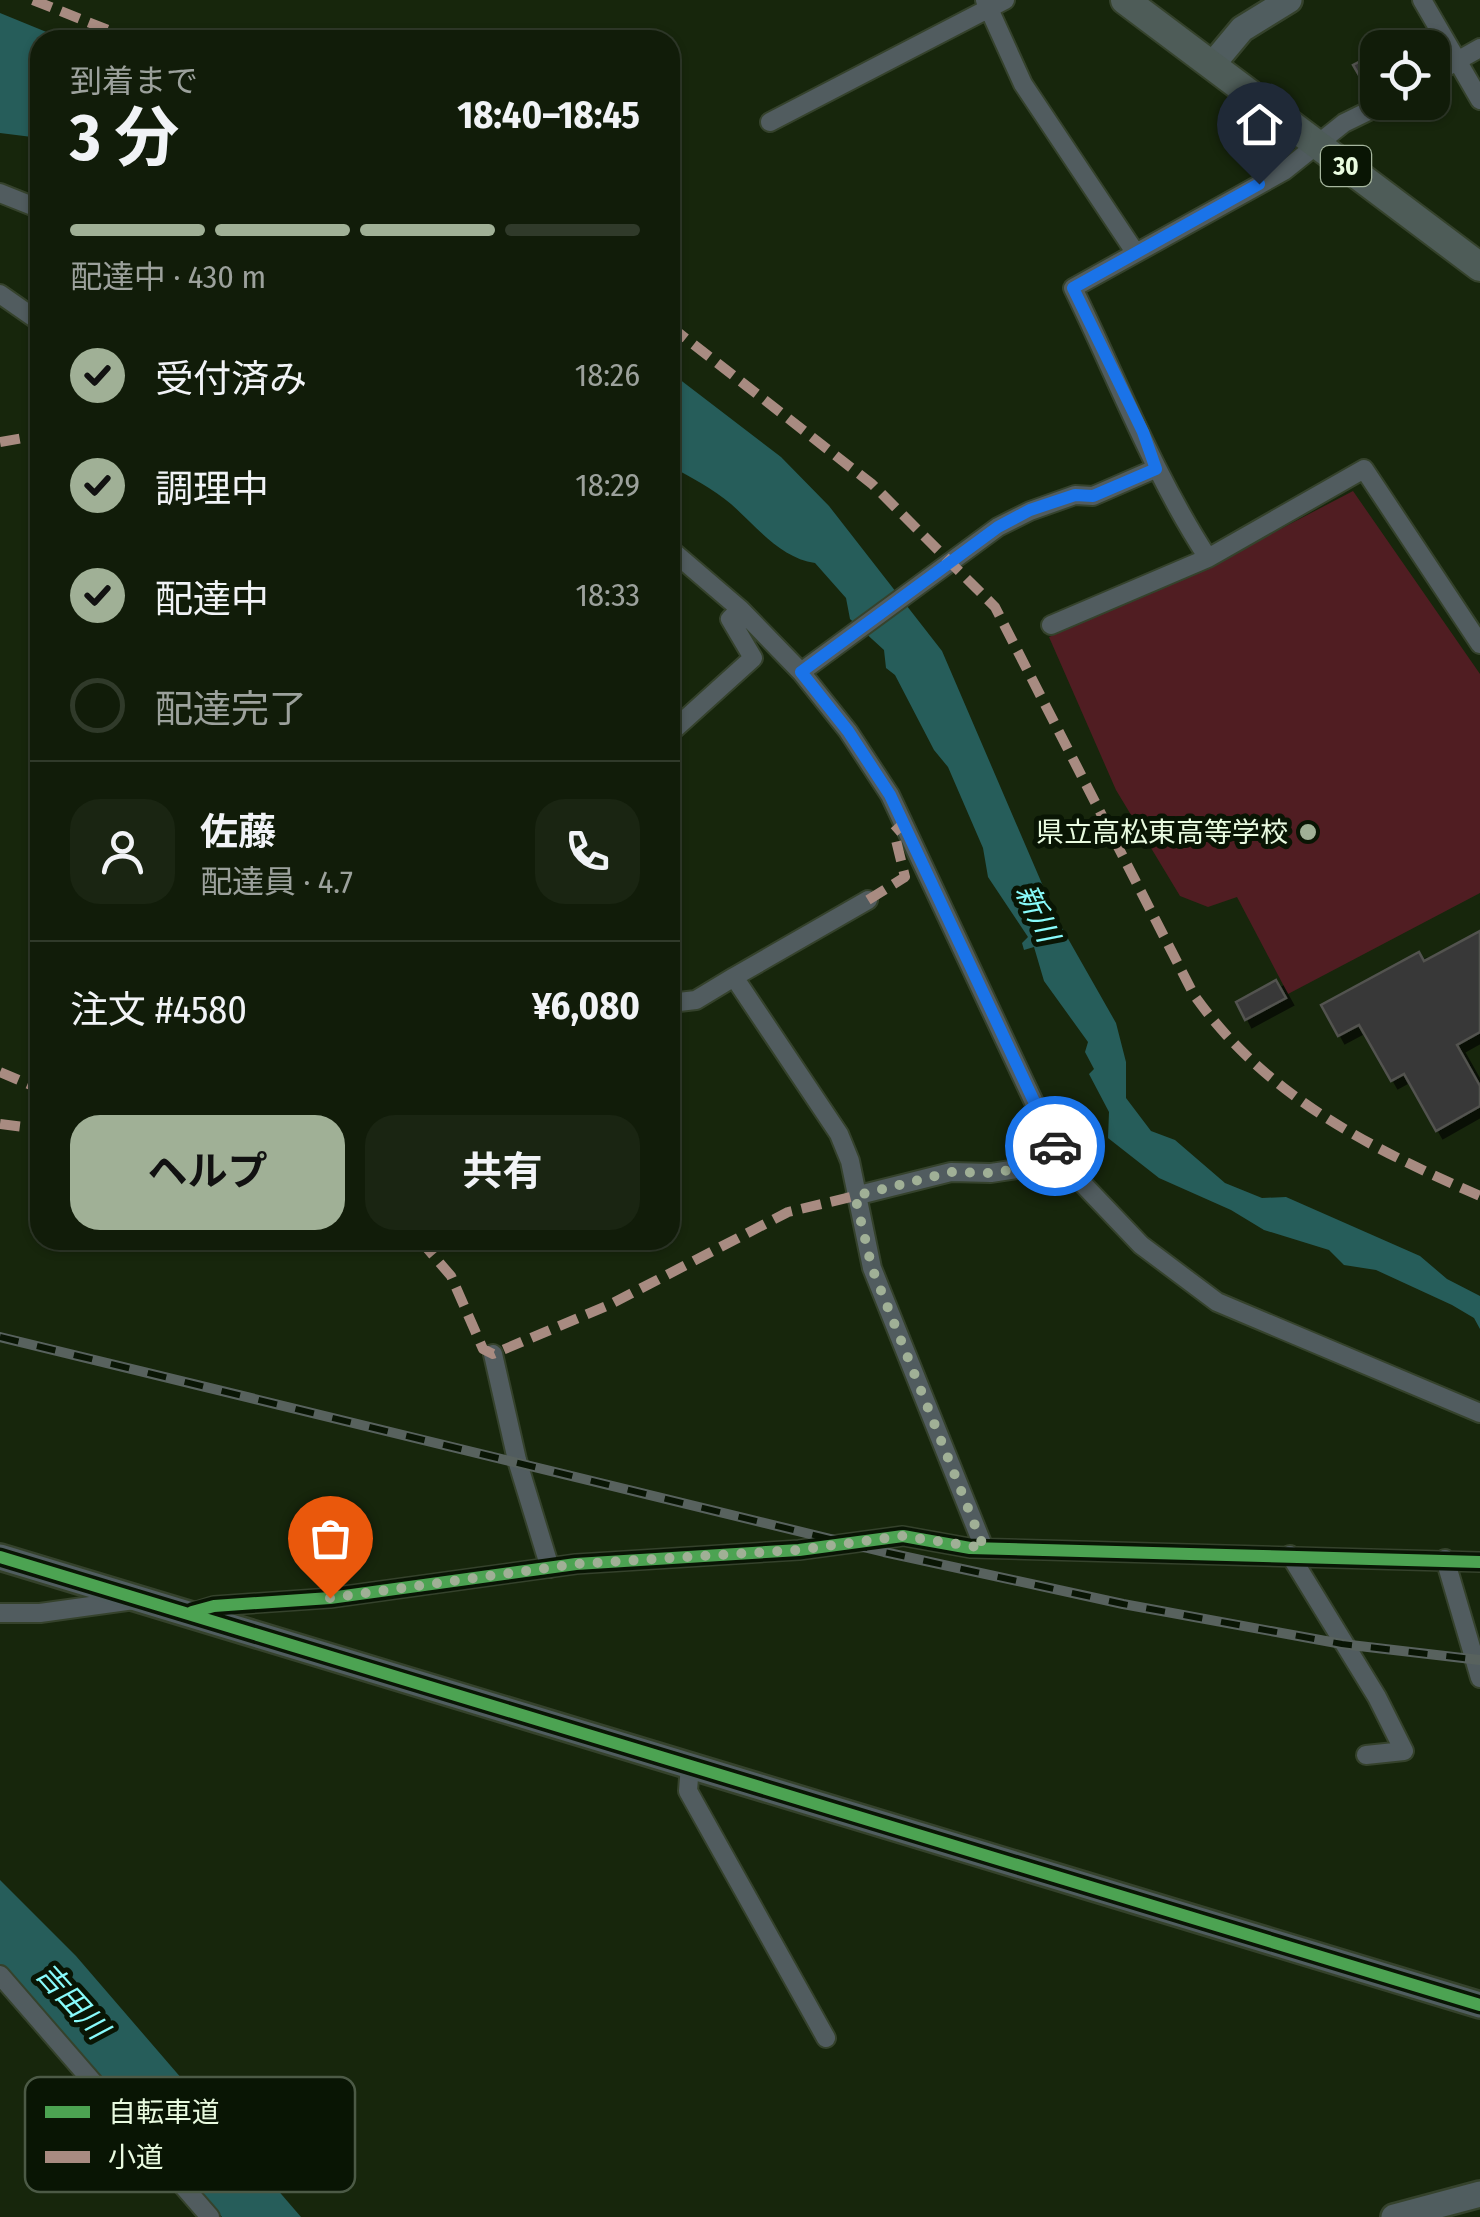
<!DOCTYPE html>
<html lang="ja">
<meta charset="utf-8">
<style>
:root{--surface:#111c09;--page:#1a2512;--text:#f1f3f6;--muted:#9ca19c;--line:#303a2a;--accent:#a0b096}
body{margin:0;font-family:"Fira Sans Condensed","Noto Sans JP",sans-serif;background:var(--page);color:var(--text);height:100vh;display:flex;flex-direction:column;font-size:38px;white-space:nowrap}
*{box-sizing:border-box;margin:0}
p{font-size:32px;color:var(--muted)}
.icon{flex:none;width:55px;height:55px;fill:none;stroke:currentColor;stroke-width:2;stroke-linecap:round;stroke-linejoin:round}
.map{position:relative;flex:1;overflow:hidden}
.panel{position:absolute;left:30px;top:30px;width:650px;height:1220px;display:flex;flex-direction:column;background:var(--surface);border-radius:30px;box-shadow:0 2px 8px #0004,0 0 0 2px var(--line)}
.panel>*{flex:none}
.controls{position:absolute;left:1360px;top:30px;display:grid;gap:20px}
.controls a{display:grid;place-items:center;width:90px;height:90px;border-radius:20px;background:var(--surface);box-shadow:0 2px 8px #0004,0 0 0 2px var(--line);font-size:50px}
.pin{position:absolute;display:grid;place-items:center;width:85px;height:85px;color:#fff;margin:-102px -42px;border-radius:50% 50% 50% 0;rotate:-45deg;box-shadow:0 0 10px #0007}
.pin .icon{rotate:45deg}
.courier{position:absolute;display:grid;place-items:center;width:100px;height:100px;margin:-50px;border:8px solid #1a73e8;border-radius:50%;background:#fff;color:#222;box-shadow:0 2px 12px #0007}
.overview em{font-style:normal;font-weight:700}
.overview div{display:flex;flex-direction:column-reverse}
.overview{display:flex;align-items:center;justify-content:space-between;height:170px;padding:0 40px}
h1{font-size:65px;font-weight:700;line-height:75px}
.bar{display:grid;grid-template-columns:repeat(4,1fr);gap:15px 10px;align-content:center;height:120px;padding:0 40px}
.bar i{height:12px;border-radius:8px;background:var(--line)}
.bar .current{background:var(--accent)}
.bar p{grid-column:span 4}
.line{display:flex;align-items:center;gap:25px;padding:0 40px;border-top:2px solid var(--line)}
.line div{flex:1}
.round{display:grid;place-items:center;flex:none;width:105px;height:105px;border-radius:30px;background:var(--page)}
ol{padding:0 40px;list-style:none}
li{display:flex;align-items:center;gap:30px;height:110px}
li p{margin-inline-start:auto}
li .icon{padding:10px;border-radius:50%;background:var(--accent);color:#111;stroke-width:4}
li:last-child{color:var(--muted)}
li i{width:55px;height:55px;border:5px solid var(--line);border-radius:50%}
.action{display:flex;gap:20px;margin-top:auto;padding:20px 40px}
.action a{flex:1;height:115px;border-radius:30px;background:var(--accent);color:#111;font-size:40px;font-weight:700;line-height:115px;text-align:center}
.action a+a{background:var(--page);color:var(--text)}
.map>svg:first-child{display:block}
.green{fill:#501d22}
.water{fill:#265d5a}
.building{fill:#393837;stroke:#525350;stroke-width:2.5;filter:url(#shadow)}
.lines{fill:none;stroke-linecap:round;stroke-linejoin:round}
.street-casing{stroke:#35422c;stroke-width:22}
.secondary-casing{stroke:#35422c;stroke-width:30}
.primary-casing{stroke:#35422c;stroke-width:32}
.street{stroke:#515c5f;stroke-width:18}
.secondary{stroke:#505d5f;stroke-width:25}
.primary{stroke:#4e5c58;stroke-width:28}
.rail-casing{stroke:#58625e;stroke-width:10}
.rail{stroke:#091504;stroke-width:6;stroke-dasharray:19;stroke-linecap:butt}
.quiet{stroke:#a88b81;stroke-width:10;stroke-dasharray:20 10;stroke-linecap:butt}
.cycleway-casing{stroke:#091504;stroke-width:19}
.cycleway{stroke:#4ca352;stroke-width:12}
.done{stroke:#a0b096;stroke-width:10;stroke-dasharray:0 18}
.route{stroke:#1a73e8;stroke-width:12}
.poi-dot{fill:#a0b096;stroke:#091504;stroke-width:4}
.labels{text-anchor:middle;stroke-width:10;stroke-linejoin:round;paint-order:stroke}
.shield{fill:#091504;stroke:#a6b69e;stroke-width:2.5}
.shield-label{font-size:25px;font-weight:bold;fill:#e9fbe0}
.poi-label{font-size:28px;fill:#e9fbe0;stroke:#091504;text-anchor:end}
.water-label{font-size:30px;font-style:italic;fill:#88fbfb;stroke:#091504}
.key{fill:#091504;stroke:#4c5a46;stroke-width:2.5}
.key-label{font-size:28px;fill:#e9fbe0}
</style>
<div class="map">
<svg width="1480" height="2217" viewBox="0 0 1480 2217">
<defs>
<filter id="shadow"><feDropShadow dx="7" dy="7" stdDeviation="0" flood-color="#0009"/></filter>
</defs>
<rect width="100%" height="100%" fill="#17260c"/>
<path class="green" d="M1353,491l127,183v219l-192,101 -51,-97 -29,10 -28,-11 -64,-106 -67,-153 151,-66z"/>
<path class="water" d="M0,13l66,27h-26v98l-40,-5z
M670,372l111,85 48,49 113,145 116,270 58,102 10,39v36l25,33 24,9 50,43 37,15 24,-1 134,59 27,23 33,17v33l-6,-11 -22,-13 -76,-35 -32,-5 -15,-15 -65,-20 -33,-20 -72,-32 -51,-40 1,-26 -20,-38 5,-5 -9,-17 3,-10 -44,-61 -10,-34 -10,3 -2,-7 6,-6 -40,-60 -5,-29 -35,-81 -14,-17 -39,-75 -9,-7 -2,-18 -34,-31 -4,-21 -31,-35c-35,-5 -59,-37 -84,-59 -18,-15 -40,-27 -61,-38z
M0,1880l76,76 225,261h-79l-222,-253z"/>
<path class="building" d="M1378,52v41l-7,3 -18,-31z
M1480,931v101l-23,13 23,41v20l-44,25 -32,-57 -13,7 -32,-56 -21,11 -17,-31 98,-53 5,9z
M1276,980l10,18 -41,22 -9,-18z"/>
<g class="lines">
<defs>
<path id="street" d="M985,0l38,84 112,168
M1422,0l58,100
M1432,75l48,-27
M770,122l235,-122
M0,193l40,16
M0,294l40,28
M670,549l70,60 61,63 47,59 42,64 172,367 79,83 76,57 263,111
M1208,558c-55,-84 -91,-180 -135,-270l211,-117 60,-48 43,-21
M1051,625l157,-67 156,-89 116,175
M801,672l197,-145 32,-16 45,-16 18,1 62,-27
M670,733l83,-75 -23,-39 10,-10
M734,977l134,-77
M670,1003l26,-3 38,-23 105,157 11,27 22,107 112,280
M855,1196l96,-24 40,1 71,-11
M493,1354l24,106 33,108
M1290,1555l87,142 27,54 -38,4
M1445,1559l35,119
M0,1613h40l94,-13
M188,1614l26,-8 116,-8 246,-34 223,-14 104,-14 67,12 510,14
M690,1765l-2,26 138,247
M0,1975l210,242"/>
<path id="secondary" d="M1212,65l30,-36 47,-29
M0,1557l1480,448
M1394,2217l86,-23"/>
<path id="primary" d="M1125,0l355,267"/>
</defs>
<use href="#street" class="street-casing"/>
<use href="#secondary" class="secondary-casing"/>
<use href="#primary" class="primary-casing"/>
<use href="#street" class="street"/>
<use href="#secondary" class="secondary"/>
<use href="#primary" class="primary"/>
<defs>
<path id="rail" d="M0,1337l884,215 239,52 219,40 138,16"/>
</defs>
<use href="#rail" class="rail-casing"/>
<use href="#rail" class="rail"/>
<path class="quiet" d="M33,0l100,40
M670,326l202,158 123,123 199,388c72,101 174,152 286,201
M0,442l40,-7
M868,900l37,-23 -11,-45 9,-8
M0,1072l40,17
M0,1124l40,5
M420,1240l31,36 32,73 10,5 116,-49 179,-93 67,-16"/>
<defs>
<path id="cycleway" d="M0,1557l1480,448
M192,1612l22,-6 116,-8 246,-34 223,-14 104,-14 67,12 510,14"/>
</defs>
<use href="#cycleway" class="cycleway-casing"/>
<use href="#cycleway" class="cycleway"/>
</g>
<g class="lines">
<path class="done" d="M330,1598l246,-34 222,-14 104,-14 82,12 -112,-280 -17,-72 96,-24 40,1 71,-11 -7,-16"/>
<path class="route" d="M1055,1146l-165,-351 -42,-64 -47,-59 197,-145 32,-17 45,-15 18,1 63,-27 -13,-37 -70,-144 186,-104"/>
</g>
<circle class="poi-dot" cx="1308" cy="832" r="10"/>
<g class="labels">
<rect class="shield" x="1321" y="146" width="50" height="40" rx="8"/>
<g class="shield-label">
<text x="1346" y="175">30</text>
</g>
<g class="poi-label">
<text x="1288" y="842">県立高松東高等学校</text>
</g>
<g class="water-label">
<text transform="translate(1037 913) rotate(65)" y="10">新川</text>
<text transform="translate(72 2001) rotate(48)" y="10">吉田川</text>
</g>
</g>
<rect x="25" y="2077" width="330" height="115" rx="15" class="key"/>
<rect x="45" y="2106" width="45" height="12" fill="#4ca352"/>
<rect x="45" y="2151" width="45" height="12" fill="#a88b81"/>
<g class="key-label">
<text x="108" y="2122">自転車道</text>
<text x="108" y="2167">小道</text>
</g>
</svg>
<div class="controls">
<a><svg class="icon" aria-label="locate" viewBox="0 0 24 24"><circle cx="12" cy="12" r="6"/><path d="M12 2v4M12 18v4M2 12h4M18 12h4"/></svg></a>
</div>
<div class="pin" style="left:330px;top:1598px;background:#ea580c"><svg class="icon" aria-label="bag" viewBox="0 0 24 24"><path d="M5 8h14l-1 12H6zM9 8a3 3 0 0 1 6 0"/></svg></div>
<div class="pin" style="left:1259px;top:184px;background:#1f2937"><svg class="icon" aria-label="home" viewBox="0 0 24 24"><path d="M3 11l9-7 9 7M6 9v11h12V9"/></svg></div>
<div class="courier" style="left:1055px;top:1146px"><svg class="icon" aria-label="car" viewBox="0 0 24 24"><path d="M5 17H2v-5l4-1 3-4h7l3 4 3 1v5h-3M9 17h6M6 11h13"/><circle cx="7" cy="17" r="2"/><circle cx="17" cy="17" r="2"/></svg></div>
<section class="panel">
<div class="overview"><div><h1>3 分</h1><p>到着まで</p></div><em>18:40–18:45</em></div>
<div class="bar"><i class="current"></i><i class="current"></i><i class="current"></i><i></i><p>配達中 · 430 m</p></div>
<ol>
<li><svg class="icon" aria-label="check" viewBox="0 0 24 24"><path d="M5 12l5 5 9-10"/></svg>受付済み<p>18:26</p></li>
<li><svg class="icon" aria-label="check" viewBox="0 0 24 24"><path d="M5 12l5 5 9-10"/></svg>調理中<p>18:29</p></li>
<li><svg class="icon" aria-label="check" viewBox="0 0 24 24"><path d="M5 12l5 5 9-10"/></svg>配達中<p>18:33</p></li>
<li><i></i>配達完了</li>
</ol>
<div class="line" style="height:180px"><a class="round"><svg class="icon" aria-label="person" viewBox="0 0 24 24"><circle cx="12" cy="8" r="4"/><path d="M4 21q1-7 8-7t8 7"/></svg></a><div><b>佐藤</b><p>配達員 · 4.7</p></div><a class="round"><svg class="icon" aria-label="phone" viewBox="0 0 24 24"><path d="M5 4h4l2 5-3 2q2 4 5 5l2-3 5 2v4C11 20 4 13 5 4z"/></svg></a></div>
<div class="line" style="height:130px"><div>注文 #4580</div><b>¥6,080</b></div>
<div class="action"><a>ヘルプ</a><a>共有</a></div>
</section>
</div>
